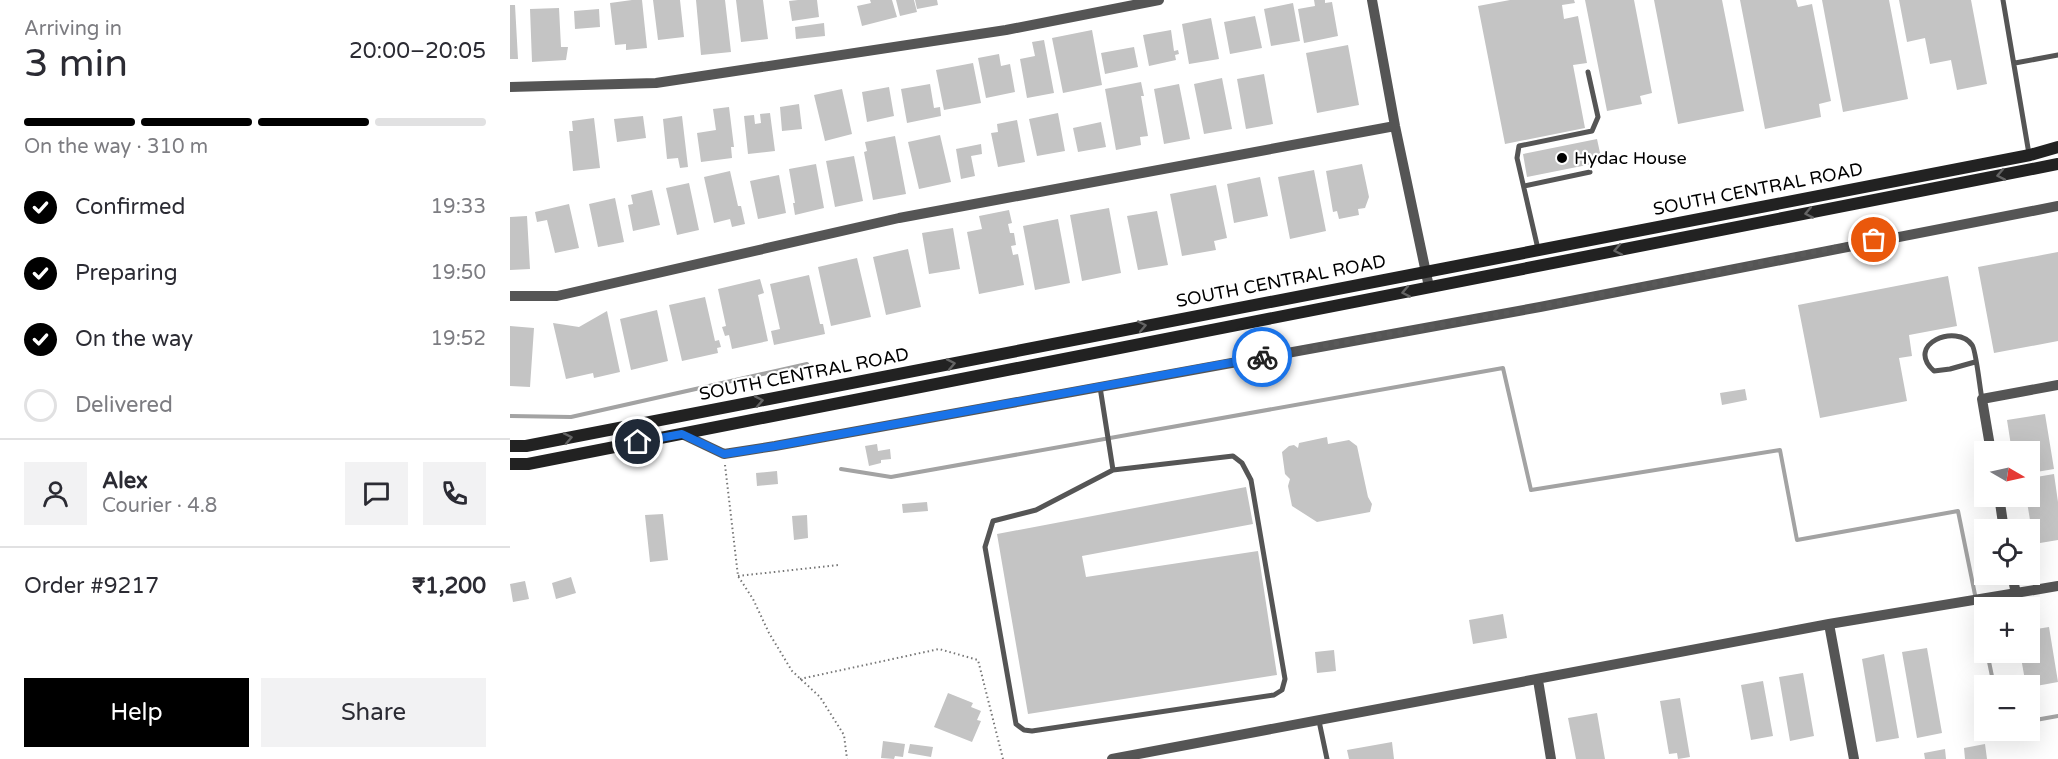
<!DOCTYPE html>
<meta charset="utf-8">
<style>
:root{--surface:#fff;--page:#f2f2f3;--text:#2b2b33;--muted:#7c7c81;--line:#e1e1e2;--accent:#000}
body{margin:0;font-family:"Varela Round",sans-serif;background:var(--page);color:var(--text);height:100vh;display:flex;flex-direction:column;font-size:22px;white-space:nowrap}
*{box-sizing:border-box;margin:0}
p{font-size:20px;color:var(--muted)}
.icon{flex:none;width:33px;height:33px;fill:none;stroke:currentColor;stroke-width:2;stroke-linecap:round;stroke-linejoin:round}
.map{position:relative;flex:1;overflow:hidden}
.details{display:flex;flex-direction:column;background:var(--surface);width:510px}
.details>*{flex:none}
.needle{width:39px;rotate:99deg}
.buttons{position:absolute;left:1464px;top:441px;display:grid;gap:12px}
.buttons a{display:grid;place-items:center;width:66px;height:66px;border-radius:0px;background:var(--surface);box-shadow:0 6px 24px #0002;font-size:30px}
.pin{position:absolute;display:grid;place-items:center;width:51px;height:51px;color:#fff;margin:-26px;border:3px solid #fff;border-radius:50%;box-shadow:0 2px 6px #0007}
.courier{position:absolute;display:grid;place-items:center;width:60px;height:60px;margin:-30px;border:4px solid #1a73e8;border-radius:50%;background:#fff;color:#222;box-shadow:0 2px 8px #0007}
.overview em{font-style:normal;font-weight:600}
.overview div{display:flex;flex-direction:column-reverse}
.overview{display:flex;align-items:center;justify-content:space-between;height:102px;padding:0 24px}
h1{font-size:39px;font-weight:600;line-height:45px}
.bar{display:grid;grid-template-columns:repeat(4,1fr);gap:9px 6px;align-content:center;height:72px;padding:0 24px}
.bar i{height:8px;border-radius:4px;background:var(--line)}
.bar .on{background:var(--accent)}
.bar p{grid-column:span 4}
.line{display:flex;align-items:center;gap:15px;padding:0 24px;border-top:2px solid var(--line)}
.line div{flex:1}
.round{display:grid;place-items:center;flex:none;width:63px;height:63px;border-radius:0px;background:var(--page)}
ol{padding:0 24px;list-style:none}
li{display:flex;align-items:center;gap:18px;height:66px}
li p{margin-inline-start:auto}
li .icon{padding:6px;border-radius:50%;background:var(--accent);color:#fff;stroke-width:4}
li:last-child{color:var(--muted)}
li i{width:33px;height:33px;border:3px solid var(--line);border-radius:50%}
.primary-button{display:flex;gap:12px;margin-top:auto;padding:12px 24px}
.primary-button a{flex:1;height:69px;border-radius:0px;background:var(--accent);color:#fff;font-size:24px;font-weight:600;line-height:69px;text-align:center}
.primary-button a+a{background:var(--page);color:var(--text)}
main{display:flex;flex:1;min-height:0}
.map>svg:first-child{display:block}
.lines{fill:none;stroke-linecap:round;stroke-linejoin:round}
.stream{stroke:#a3a3a3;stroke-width:4}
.building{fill:#c4c4c4}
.path{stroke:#777;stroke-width:2;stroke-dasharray:1.5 3;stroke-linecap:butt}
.lane{stroke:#555;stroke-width:5}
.street{stroke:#555;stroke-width:10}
.secondary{stroke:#222;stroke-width:12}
.oneway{stroke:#646464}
.done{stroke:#595959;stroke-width:6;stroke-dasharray:0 10.8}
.route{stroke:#1a73e8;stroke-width:8}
.poi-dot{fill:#000;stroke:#fff;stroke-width:2}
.labels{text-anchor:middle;stroke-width:4.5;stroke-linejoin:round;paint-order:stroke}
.poi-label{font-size:18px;fill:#000;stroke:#fff;text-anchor:start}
.street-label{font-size:18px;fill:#000;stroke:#fff}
</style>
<main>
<section class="details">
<div class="overview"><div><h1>3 min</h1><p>Arriving in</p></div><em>20:00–20:05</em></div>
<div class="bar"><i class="on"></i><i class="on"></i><i class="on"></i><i></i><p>On the way · 310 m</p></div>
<ol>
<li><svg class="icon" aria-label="check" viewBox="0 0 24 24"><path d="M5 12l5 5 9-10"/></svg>Confirmed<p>19:33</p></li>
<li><svg class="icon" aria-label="check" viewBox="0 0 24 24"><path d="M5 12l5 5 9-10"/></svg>Preparing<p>19:50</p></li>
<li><svg class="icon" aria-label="check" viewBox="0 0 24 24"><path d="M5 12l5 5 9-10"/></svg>On the way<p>19:52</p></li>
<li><i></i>Delivered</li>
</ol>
<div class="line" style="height:108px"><a class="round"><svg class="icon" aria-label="person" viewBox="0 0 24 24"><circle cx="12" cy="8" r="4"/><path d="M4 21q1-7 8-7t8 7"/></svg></a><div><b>Alex</b><p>Courier · 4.8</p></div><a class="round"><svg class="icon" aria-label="chat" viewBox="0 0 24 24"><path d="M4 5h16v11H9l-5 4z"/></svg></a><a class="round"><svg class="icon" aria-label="phone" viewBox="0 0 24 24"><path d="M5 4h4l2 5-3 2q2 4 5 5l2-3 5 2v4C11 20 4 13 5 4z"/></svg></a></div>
<div class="line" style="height:78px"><div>Order #9217</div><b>₹1,200</b></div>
<div class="primary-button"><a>Help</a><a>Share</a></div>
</section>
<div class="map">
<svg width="1548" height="759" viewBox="0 0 1548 759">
<rect width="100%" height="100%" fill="#fff"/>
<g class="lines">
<path class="stream" d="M0,416l61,1 236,-53
M331,469l50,8 612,-109 28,122 249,-40 17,90 161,-29 26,128
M1477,652l7,34
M1520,721l28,-5"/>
</g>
<path class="building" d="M122,0h10l5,48 -21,2v-6l-11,1 -5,-42z
M143,0h27l4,37 -26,3z
M186,0h29l6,52 -30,3z
M226,0h27l5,39 -27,3z
M288,0h19l2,17 -27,4 -3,-20z
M360,0h22l5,17 -35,9 -5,-20 14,-3z
M386,0h18l3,12 -17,4z
M405,0h22l1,5 -21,4z
M804,0h11v3l7,-1 6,34 -34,7 -6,-34 17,-3z
M1000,0h64l1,3 -13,2 2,14 14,-3 9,47 -14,2 12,63 -80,16 -27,-138z
M1075,0h49l18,93 -12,3 2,8 -35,7z
M1144,0h68l22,111 -66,13z
M1230,0h56l2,7 14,-3 19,97 -12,3 2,13 -56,12z
M1312,0h67l19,99 -65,13z
M1389,0h72l16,84 -30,6 -6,-30 -21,4 -5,-26 -18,4z
M783,3l7,38 -29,5 -7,-37z
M0,5h5l3,54h-8z
M49,8l2,39h7l-2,13 -34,2 -2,-53z
M89,9l1,18 -25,2 -1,-18z
M745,16l7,32 -32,6 -6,-32z
M701,18l8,41 -30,5 -7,-40z
M314,23l1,13 -29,3 -1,-12z
M582,30l10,55 -39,8 -11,-55z
M661,30l3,21 4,-1 1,4 -4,1 1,5 -27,6 -6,-31z
M534,40l10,53 -27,5 -7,-39 15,-3 -3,-14z
M838,45l11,60 -42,8 -11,-60z
M624,47l4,20 -33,7 -4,-21z
M489,54l2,12 9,-2 5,28 -29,6 -8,-40z
M463,63l8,40 -37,7 -8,-40z
M754,74l9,50 -27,5 -9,-50z
M712,78l10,51 -28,5 -10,-50z
M631,82l3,14h-3l7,40 -8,1 1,8 -25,5 -11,-61z
M420,84l4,24 6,-1 1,9 -34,7 -6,-34z
M669,84l11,55 -26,5 -10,-55z
M379,87l5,29 -27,6 -5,-30z
M332,89l10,45 -27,7 -11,-46z
M289,104l3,25 -20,2 -2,-24z
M219,107l5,40h-3l1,11 -31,4 -4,-29 19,-3 -3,-21z
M260,113l5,38 -27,3 -4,-38 10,-1 1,9 6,-1 -1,-9z
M548,113l7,38 -28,5 -8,-37z
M133,116l3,22 -29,4 -3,-23z
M172,116l6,51 -8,1 -2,-10 -11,1 -4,-40z
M84,118l6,50 -27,3 -4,-40h4l-1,-10z
M507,120l8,42 -27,5 -7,-34 7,-1 -1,-8z
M591,122l5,25 -28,5 -5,-24z
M430,135l11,47 -32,7 -11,-47z
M385,136l11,58 -33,6 -9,-48 3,-1 -2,-9z
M1087,139l5,23 -75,15 -4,-23z
M471,144l1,10 -11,2 4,20 -14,3 -5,-30z
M344,156l9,45 -28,6 -9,-46z
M306,164l8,44 -29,7 -2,-12h2l-6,-34z
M852,164l7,33 -4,11 -7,1 1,6 -20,4 -2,-8 -4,1 -7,-41z
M804,170l12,61 -36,8 -12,-62z
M220,171l8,35h3l4,18 -13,3 -2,-8 -16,4 -10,-46z
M269,175l7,38 -28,6 -8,-38z
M750,177l8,39 -34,7 -7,-39z
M179,183l10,47 -22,5 -11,-47z
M706,185l11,53 -13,3 2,9 -34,6 -12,-62z
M142,190l8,35 -27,6 -5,-26 5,-1 -2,-9z
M105,198l9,44 -26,5 -9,-43z
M59,204l10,44 -24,5 -8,-33 -10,2 -2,-10z
M599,208l12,65 -39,8 -12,-66z
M499,210l3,13 -4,1 2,9h4l2,12 -5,1 2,9 5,-1 6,31 -45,9 -12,-62 15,-3 -3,-13z
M647,211l11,54 -30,5 -11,-54z
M17,216l3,53 -20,1v-53z
M548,219l12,64 -35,7 -12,-64z
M443,228l7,41 -31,5 -7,-41z
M398,249l13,58 -35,8 -13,-58z
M1548,252v89l-64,12 -16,-86z
M347,258l14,59 -40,9 -13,-59z
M299,275l11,49h3l2,10 -51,11 -3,-14 9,-2 -10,-45z
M1438,276l9,50 -48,9 3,21 -13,2 8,43 -87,17 -22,-113z
M250,279l4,14 -6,2 10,46 -36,8 -3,-14 -4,1 -3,-9 4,-1 -8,-37z
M195,297l10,44 4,-1 2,7 -4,1 1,5 -36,8 -13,-56z
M147,310l11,51 -37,9 -11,-51z
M97,311l13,61 -26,6 -1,-5 -27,6 -13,-56 26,4z
M0,326l24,2 -4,59 -20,-1z
M1235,389l2,11 -25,5 -2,-12z
M1535,414l9,55 -24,4v-21h-18l-5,-32z
M817,437l1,7 21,-4 8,6 11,51 4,7 -2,8 -53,10 -25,-16 -4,-20 2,-7 -5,-5 -3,-22 7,-6 5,-1 4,3 1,-5z
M367,444l1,7 12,-2 1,10 -10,1v3l-12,3 -4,-20z
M267,471l1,13 -21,2 -1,-13z
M1544,474l4,28v38l-24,4 -8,-48h4v-18z
M736,487l7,37 -171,32 4,21 172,-26 19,124 -249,39 -31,-180z
M417,502l1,9 -25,2 -1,-9z
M153,514l5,46 -18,2 -5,-47z
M297,515l1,23 -14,2 -2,-24z
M61,577l5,16 -20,6 -4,-16z
M15,581l4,18 -16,3 -3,-18z
M993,614l4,24 -34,6 -4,-24z
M1539,627l9,55 -28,5 -4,-1 -6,-34h10v-22z
M1417,648l15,85 -25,5 -15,-86z
M824,650l2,21 -19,2 -2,-21z
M1374,654l15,84 -23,4 -14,-83z
M1293,673l11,63 -24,5 -11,-64z
M1253,681l10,55 -22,4 -10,-55z
M438,693l25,10 -2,4 10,4 -4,9 4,1 -9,21 -38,-15z
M1170,698l10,59 -12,2 -1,-6 -8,1 -9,-53z
M1087,713l8,46h-29l-8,-41z
M373,741l22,3 -2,13 -8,-1 -1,3 -13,-1z
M882,742l2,17h-45l-2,-9z
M400,744l23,3 -2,10 -23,-4z
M1475,744l2,15h-22l-1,-11z
M1435,749l1,10h-21l-1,-6z"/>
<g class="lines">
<path class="path" d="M215,465l13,111 15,23 16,34 23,38 28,26 24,38 3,24
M228,576l100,-11
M290,679l139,-30 39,11 25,99"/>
<path class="lane" d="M1493,0l26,154
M1505,63l43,-8
M1014,186l66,-14
M1028,249l-21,-91 2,-12 73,-15 6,-14 -10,-45
M1465,362l-25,7 -16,2c-30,-27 23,-48 38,-26 4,4 8,45 10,54
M590,387l13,83 120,-14 9,7 9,17 34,199 -3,11 -8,5 -242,36 -8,-1 -8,-6 -31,-177 8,-26 43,-11 77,-40
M809,721l8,38"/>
<path class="street" d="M862,0l23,126 34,161
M0,87l146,-4 350,-53 153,-30
M0,296h47l342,-78 496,-92
M172,434l42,20 51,-8 765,-139 518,-101
M1481,452l-9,-53 76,-14
M1489,496l5,34
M1502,574l4,20
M1319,624l25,135
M1028,680l13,79
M602,759l717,-135 229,-38"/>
<path class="secondary" d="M0,446h16l1504,-291 28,-8
M0,464h18l1530,-300"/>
</g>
<defs><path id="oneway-chevron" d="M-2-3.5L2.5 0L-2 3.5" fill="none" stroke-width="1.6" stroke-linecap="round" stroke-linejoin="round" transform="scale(1.5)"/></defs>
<g class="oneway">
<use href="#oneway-chevron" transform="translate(1491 175) rotate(169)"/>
<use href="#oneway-chevron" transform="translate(1299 213) rotate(169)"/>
<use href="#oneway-chevron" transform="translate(1108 250) rotate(169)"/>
<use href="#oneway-chevron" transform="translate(896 292) rotate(169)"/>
<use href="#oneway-chevron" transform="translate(632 326) rotate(-11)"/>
<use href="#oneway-chevron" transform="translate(441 364) rotate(-11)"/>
<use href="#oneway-chevron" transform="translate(249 401) rotate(-11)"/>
<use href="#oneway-chevron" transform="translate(58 438) rotate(-11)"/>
</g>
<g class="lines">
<path class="done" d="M752,357l278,-50 334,-67"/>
<path class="route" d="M128,442l44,-8 42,20 51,-8 487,-89"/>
</g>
<circle class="poi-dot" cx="1052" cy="158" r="6"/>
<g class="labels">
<g class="poi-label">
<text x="1064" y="164">Hydac House</text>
</g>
<g class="street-label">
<text transform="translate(1248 189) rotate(-11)" y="6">SOUTH CENTRAL ROAD</text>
<text transform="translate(771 281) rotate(-11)" y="6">SOUTH CENTRAL ROAD</text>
<text transform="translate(294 374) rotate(-11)" y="6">SOUTH CENTRAL ROAD</text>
</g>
</g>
</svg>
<div class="buttons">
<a><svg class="needle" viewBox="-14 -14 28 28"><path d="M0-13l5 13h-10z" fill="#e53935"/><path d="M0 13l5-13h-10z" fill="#7c7c81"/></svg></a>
<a><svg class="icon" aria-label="locate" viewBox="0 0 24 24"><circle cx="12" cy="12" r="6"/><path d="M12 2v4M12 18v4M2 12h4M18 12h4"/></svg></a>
<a>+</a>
<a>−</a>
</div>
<div class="pin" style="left:1364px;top:240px;background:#ea580c"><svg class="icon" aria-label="bag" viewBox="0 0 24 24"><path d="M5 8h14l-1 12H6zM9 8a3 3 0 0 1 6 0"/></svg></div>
<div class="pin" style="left:128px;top:442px;background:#1f2937"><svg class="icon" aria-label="home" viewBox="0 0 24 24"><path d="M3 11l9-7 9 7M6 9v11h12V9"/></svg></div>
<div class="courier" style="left:752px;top:357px"><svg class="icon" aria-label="bike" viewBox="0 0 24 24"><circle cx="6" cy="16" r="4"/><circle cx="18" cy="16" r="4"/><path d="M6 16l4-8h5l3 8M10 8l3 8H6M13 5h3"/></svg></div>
</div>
</main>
